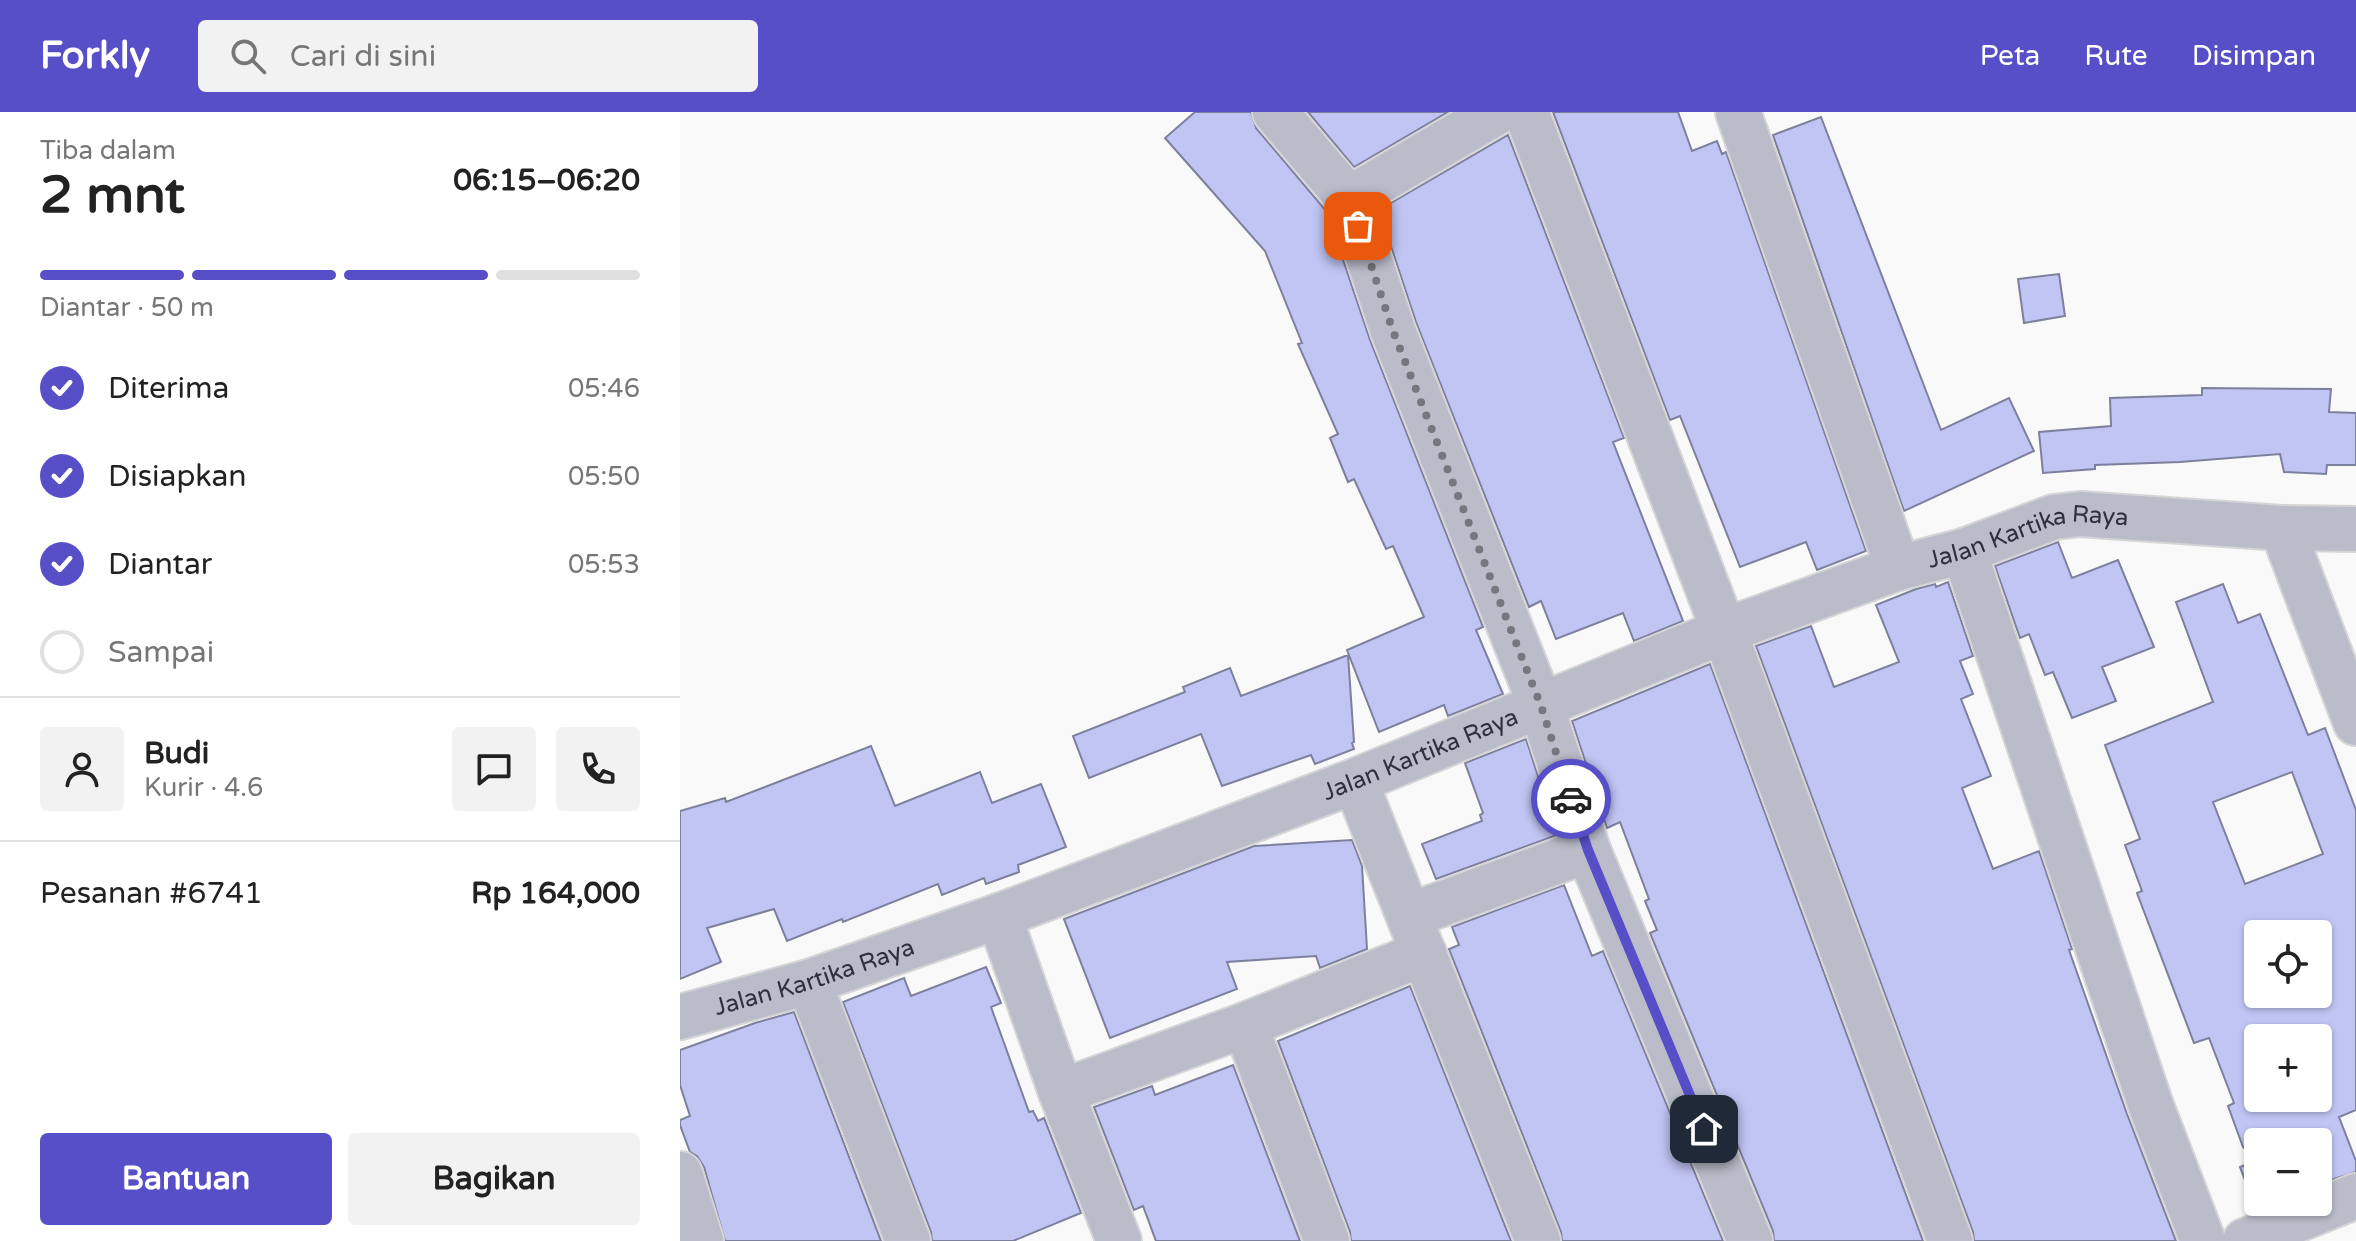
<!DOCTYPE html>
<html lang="id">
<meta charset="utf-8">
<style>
:root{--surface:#fff;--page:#f2f2f2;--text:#222;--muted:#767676;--line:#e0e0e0;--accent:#564fc7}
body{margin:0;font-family:"Varela Round",sans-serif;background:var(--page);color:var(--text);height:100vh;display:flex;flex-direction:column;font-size:30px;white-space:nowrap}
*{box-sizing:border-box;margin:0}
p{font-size:26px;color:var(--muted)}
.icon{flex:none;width:44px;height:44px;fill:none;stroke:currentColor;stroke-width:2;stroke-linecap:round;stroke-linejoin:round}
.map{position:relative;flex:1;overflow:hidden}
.details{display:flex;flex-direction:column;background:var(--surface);width:680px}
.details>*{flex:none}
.controls{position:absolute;left:1564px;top:808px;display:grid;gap:16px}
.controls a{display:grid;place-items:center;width:88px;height:88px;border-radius:8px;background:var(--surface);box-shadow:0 2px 6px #0004;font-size:40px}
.pin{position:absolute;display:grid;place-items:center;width:68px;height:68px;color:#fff;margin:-34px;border-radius:16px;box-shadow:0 4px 12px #0006}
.courier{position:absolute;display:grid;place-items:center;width:80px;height:80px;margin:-40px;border:6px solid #564fc7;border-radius:50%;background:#fff;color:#222;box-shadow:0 2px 10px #0007}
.overview em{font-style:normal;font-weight:800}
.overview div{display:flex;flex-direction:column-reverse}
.overview{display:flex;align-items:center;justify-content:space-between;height:136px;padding:0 40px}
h1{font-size:52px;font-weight:800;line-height:60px}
.bar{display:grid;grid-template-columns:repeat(4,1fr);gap:12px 8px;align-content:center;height:96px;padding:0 40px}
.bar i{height:10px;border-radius:6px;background:var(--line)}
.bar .active{background:var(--accent)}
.bar p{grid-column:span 4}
.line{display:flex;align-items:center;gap:20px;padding:0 40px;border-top:2px solid var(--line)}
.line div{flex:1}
.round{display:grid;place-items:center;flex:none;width:84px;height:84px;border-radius:8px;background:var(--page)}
ol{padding:0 40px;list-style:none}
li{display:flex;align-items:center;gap:24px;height:88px}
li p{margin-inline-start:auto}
li .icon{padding:8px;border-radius:50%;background:var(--accent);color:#fff;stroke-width:4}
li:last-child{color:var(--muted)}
li i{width:44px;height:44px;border:4px solid var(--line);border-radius:50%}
.primary-button{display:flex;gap:16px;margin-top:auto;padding:16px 40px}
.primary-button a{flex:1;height:92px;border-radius:8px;background:var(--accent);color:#fff;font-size:32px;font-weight:800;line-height:92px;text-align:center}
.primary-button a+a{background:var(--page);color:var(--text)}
header{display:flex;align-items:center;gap:48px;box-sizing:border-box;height:112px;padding:0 40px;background:var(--accent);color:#fff}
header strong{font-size:38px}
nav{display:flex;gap:44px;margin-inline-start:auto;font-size:28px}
.search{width:560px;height:72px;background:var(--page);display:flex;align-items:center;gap:20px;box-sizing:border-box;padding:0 28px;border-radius:8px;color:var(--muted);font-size:30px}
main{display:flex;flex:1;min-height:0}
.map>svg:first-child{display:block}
.building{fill:#c0c5f4;stroke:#7d809d;stroke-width:2;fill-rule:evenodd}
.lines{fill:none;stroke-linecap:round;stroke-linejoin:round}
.street-casing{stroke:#d5d5d7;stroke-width:48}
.street{stroke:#babcca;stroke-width:44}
.done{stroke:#76767f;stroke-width:8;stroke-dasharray:0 14.4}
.route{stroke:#564fc7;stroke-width:10}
.labels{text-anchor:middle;stroke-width:6;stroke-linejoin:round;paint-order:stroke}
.street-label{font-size:24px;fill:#2f303d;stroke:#fff}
</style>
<header>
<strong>Forkly</strong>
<div class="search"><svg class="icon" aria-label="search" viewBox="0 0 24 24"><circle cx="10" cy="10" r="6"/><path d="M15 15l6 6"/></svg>Cari di sini</div>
<nav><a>Peta</a><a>Rute</a><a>Disimpan</a></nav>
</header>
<main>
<section class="details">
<div class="overview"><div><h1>2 mnt</h1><p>Tiba dalam</p></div><em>06:15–06:20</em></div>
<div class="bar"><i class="active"></i><i class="active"></i><i class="active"></i><i></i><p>Diantar · 50 m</p></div>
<ol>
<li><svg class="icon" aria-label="check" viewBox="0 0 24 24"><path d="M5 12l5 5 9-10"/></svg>Diterima<p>05:46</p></li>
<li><svg class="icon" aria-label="check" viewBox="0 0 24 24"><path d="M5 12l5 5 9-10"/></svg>Disiapkan<p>05:50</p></li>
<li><svg class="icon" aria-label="check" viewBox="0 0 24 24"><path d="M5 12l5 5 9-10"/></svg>Diantar<p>05:53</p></li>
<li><i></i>Sampai</li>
</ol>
<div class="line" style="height:144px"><a class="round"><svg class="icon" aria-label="person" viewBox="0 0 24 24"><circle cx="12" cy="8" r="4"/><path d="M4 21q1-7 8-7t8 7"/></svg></a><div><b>Budi</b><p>Kurir · 4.6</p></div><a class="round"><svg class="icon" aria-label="chat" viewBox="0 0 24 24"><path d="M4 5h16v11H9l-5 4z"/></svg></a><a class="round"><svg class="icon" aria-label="phone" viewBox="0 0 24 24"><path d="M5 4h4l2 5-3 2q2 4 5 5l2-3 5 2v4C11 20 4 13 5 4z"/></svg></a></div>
<div class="line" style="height:104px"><div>Pesanan #6741</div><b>Rp 164,000</b></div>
<div class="primary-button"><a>Bantuan</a><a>Bagikan</a></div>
</section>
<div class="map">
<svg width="1676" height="1129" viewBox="0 0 1676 1129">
<rect width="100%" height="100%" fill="#f9f9f9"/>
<path class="building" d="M515,0h56l5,16 71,84 43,128 113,287 -7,3 27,64 -55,22 -4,-11 -65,27 -32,-82 77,-33 -31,-71 -7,3 -32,-70 -6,3 -18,-44 8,-4 -40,-90 4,-1 -37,-92 -100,-113z
M628,0h140l-94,55z
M873,0h125l14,39 25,-10 5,13 4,-2 140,399 -49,19 -11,-28 -66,25 -60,-151 -10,4z
M1141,5l120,313 68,-32 25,53 -130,60 -131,-376z
M828,23l116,303 -11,4 70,179 -49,20 -11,-28 -67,26 -15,-38 -12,6 -113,-285 -37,-112z
M1379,162l6,42 -41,7 -6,-44z
M1522,276l129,1 -2,23 27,1v52h-29l-1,9 -42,-2 -4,-18 -100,8 -85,3v4l-52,4 -4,-41 72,-6 -1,-28 92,-3z
M1378,430l14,36 46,-18 36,87 -52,20 14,34 -44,17 -19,-46 -8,3 -16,-41 -9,4 -25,-72z
M1268,470l25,74 -13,5 13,33 -12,5 30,77 -29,12 31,81 46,-18 33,98 -3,1 58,164 49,127h-202l-1,-9 -217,-586 55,-20 23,61 65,-25 -23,-57 40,-16 19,-5 1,3z
M1543,472l15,39 22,-9 48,121 17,-7 31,82v300l-17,7 17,44v11l-38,12v-42h-60v60h17l-19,7 -16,-42 17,-7 -14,-13 -15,-41 6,-3 -25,-65 -15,5 -57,-150 5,-2 -17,-46 15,-6 -35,-94 108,-43 -37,-100zM1612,660l31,82 -78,30 -32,-82zM1578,822h60v60h-60zM1578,926h60v60h-60z
M668,543l6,87 -2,1 2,6 -39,15 -4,-9 -89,31 -21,-52 -112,44 -16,-42 112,-44 -2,-5 47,-19 11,28z
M1030,552l213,577h-149l-1,-10 -123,-298 7,-3 -12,-29 4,-2 -29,-77 -13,6 -35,-107z
M846,627l31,96 -121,44 -14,-35 60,-23 -2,-6 3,-2 -18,-50z
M191,634l24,60 85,-34 12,31 49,-19 25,63 -48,18 1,7 -33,12 -2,-6 -42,17 -4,-11 -95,38 -1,-3 -55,22 -13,-32 -67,19 14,34 -41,17v-168l45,-13 1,4z
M672,728l10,26 5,83 -47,19 -4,-12 -89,6 10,27 -127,49 -46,-119 190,-73z
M884,773l28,71 11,-5 120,290h-161l-1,-9 -112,-283 10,-4 -7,-18z
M306,855l15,36 -10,4 38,105 4,-1 5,10 6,-3 37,95 -68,28h-81l-1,-9 -88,-230 61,-24 7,18z
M730,874l101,255h-160l-1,-9 -72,-191z
M114,900l87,229h-156l-21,-74 -7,-11 -7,-4 -10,-27v-5l10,-4 -10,-31v-35l75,-27z
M553,953l67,176h-144l-13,-35 -9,4 -40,-103 58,-21 3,9z"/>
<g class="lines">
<defs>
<g id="street">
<path d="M595,0l74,87"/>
<path d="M817,0l-148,87 44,132 148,375 47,144 162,391"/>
<path d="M846,0l198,519 226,610"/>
<path d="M1058,0l160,456"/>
<path d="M1602,416l74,195"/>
<path d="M1284,439l187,555 52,135"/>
<path d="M675,669l183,460"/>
<path d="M319,804l62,176 58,149"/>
<path d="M729,804l179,-66"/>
<path d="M129,870l99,259"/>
<path id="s1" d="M0,905l129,-35 190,-66 356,-135 369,-150 174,-63 66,-17 90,-34 26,-3 202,14 74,1"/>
<path d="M381,980l184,-67"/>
<path d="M0,1062l21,67"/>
<path d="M647,1129l-82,-216 179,-72"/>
<path d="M1565,1129l111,-45"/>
</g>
</defs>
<use href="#street" class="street-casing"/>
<use href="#street" class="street"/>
</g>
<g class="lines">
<path class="done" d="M678,114l35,105 148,375 30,93"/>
<path class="route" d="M891,687l17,51 116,279"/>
</g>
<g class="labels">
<g class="street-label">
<text dy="8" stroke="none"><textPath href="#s1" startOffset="1434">Jalan Kartika Raya</textPath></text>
<text dy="8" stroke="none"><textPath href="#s1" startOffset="786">Jalan Kartika Raya</textPath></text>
<text dy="8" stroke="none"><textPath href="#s1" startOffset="140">Jalan Kartika Raya</textPath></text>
</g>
</g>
</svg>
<div class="controls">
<a><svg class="icon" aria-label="locate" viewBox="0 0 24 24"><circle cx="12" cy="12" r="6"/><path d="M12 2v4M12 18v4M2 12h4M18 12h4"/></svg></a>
<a>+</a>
<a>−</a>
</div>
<div class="pin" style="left:678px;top:114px;background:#ea580c"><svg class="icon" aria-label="bag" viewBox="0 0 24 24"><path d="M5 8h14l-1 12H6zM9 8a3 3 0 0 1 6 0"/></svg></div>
<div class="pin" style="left:1024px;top:1017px;background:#1f2937"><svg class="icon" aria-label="home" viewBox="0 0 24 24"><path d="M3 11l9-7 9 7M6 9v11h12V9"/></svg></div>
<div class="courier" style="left:891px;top:687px"><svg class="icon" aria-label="car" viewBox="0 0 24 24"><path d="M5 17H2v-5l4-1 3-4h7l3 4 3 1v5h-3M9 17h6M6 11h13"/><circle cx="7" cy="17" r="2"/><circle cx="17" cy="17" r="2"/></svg></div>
</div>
</main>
